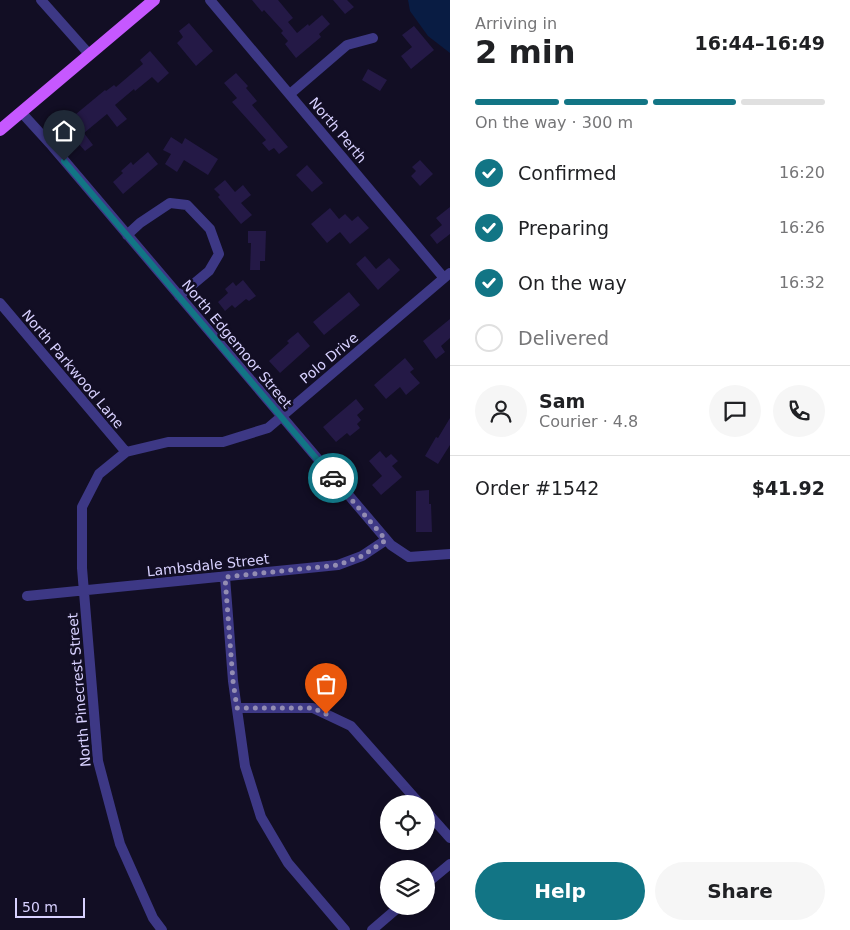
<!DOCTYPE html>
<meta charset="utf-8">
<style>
:root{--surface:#fff;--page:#f6f6f6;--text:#202124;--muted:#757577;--line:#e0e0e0;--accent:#127585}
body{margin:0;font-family:"DejaVu Sans",sans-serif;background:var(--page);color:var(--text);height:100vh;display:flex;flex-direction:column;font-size:19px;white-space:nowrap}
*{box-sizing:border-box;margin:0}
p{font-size:16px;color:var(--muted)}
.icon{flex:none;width:28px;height:28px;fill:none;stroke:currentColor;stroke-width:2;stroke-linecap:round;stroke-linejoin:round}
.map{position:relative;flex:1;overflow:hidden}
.panel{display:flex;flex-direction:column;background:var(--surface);width:400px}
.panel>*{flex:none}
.controls{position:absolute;left:380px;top:795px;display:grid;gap:10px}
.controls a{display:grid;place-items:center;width:55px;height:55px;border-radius:50%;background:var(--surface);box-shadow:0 2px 12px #0003;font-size:25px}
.scale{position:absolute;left:15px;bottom:12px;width:70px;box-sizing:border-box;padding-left:5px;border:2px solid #d8d1ff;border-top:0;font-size:14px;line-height:18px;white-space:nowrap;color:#d8d1ff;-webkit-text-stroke:4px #120e24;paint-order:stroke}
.pin{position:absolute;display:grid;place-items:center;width:42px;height:42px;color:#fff;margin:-51px -21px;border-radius:50% 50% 50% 0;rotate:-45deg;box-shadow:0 0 5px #0007}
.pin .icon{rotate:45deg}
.courier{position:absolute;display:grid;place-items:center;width:50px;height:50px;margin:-25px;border:4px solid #127585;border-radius:50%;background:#fff;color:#222;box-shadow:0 1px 6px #0007}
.overview em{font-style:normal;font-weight:700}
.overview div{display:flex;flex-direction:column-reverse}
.overview{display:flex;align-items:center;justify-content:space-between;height:85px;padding:0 25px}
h1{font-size:32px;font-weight:700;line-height:38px}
.bar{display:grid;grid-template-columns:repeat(4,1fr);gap:8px 5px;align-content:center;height:60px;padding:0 25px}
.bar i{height:6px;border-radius:4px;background:var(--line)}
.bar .on{background:var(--accent)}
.bar p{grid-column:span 4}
.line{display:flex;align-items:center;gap:12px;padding:0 25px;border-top:1px solid var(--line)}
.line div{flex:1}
.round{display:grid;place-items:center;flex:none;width:52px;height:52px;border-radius:26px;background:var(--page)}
ol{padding:0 25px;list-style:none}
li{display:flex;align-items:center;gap:15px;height:55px}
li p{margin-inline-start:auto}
li .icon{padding:5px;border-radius:50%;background:var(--accent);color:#fff;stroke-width:4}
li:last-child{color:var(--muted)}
li i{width:28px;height:28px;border:2px solid var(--line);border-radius:50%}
.button{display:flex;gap:10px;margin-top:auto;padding:10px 25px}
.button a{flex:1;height:58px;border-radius:30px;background:var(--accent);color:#fff;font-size:20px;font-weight:700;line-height:58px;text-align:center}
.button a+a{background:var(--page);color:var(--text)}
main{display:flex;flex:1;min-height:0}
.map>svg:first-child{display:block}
.water{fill:#091c43}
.building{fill:#241946}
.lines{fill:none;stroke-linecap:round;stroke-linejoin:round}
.minor{stroke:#3d3885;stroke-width:10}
.major{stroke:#c658ff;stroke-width:12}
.done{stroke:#938db2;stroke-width:5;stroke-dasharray:0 9}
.route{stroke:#127585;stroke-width:6}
.labels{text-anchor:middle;stroke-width:5;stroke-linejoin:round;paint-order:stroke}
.street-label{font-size:14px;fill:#d8d1ff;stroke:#120e24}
</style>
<main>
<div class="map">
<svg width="450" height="930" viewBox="0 0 450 930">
<rect width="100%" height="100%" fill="#120e24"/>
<path class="water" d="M408,0h42v53l-22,-17 -18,-25z"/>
<path class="building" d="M252,0h26l15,18 -5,4 9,11 11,-9 1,2 13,-11 8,9 -11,10 2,3 -25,21 -11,-14 3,-3 -7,-8 2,-2 -19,-21 -2,2z
M333,0h14l7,7 -9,7z
M189,23l24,28 -17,15 -19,-23 6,-6 -4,-6z
M414,26l20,24 -23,19 -10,-13 11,-9 -10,-12z
M150,51l19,22 -11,10 -6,-6 -17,14 -1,-2 -19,16 12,14 -10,8 -10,-13 -23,19 9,12 -8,6 -20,-23 7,-6 -2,-3 35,-29 1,1 8,-6 2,2 27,-23 -3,-4z
M368,69l19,11 -7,11 -18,-11z
M236,73l12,13 -2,2 11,13 -5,4 36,42 -9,7 -5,-6 -5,3 -7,-8 4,-3 -34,-38 5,-4 -13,-15z
M171,137l11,7 3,-6 33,21 -10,16 -24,-15 -7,12 -12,-8 6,-10 -8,-4z
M148,152l10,12 -35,30 -10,-12 10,-9 -2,-2 10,-9 2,3z
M420,160l13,14 -13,12 -9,-10 5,-5 -4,-4z
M307,165l16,18 -11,9 -16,-17z
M225,180l10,12 8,-7 8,10 -10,8 11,12 -11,9 -23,-27 2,-2 -6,-6z
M450,207v27l-13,10 -7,-9 12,-10 -6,-7z
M330,208l9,11 6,-5 7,7 6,-5 11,12 -19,16 -10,-12 -13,11 -16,-19z
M248,231h18l-1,30h-5v9h-10l1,-27h-3z
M365,256l11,13 13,-11 11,12 -22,20 -22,-26z
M243,280l13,16 -7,5 -3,-2 -11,9 -3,-3 -7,6 -7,-9 10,-9 -3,-4 8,-7 3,4z
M349,292l11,13 -36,30 -11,-13z
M450,319v19l-9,8 4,6 -9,7 -13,-18z
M298,332l12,14 -30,27 -11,-12 20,-18 -2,-2z
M405,358l9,11 -4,3 10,11 -14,12 -6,-8 -14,12 -12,-14z
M356,399l8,10 -7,6 4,5 -4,4 3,4 -10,8 -3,-3 -11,9 -13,-15z
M450,418v27l-12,19 -13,-8 11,-19 2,1z
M380,451l6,7 5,-4 7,7 -6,5 10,11 -21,18 -9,-10 10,-9 -13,-15z
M429,490v14h2l1,28h-16v-41z"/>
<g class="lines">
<path class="minor" d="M41,0l48,54
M210,0l234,278
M290,94l57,-49 26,-7
M21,112l31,34 339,399 18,12 41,-3
M127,235l13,-12 30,-20 17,2 23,24 9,25 -10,17 -30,25
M0,303l126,149
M225,577l8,104 12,85 16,51 27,46 57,67
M27,596l311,-31 24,-9 24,-16
M237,708h76l38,18 69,78
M426,811l24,27
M426,884l24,-20
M162,930l-9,-12 -33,-74 -22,-83 -16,-193v-61l17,-33 27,-22 42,-10h55l45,-14 182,-155
M372,930l28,-24"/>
<path class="major" d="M0,130l154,-130"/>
</g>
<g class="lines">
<path class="done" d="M326,714l-13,-6h-76l-4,-27 -8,-104 113,-12 24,-9 24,-16 -53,-62"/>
<path class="route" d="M64,161l269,317"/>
</g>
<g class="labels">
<g class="street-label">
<text transform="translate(338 130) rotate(50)" y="5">North Perth</text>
<text transform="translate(237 344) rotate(50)" y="5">North Edgemoor Street</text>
<text transform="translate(329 358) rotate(-40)" y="5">Polo Drive</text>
<text transform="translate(73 369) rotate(50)" y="5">North Parkwood Lane</text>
<text transform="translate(208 565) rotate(-6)" y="5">Lambsdale Street</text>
<text transform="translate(79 690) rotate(-95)" y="5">North Pinecrest Street</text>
</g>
</g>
</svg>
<div class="controls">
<a><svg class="icon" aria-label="locate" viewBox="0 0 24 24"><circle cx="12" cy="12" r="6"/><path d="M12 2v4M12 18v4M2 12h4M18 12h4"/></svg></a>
<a><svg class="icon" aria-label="layers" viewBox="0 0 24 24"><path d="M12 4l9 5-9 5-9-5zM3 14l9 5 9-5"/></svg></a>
</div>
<div class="scale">50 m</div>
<div class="pin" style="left:326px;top:714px;background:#ea580c"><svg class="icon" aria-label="bag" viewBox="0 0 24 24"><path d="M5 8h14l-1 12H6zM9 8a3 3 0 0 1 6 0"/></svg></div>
<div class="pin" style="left:64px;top:161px;background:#1f2937"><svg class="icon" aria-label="home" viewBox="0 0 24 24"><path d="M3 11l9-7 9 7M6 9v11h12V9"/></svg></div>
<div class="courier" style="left:333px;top:478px"><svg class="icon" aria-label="car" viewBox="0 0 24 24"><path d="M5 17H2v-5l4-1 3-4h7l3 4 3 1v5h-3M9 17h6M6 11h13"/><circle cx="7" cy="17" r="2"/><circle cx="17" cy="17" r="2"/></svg></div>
</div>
<section class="panel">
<div class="overview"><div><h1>2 min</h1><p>Arriving in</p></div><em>16:44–16:49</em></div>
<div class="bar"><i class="on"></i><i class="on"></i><i class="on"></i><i></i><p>On the way · 300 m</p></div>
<ol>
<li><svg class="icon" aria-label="check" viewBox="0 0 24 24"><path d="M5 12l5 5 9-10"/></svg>Confirmed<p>16:20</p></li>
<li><svg class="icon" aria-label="check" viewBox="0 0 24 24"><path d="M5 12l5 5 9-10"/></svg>Preparing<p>16:26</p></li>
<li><svg class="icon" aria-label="check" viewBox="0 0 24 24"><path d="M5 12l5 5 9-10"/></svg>On the way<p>16:32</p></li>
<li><i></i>Delivered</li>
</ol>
<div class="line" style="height:90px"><a class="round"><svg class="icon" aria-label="person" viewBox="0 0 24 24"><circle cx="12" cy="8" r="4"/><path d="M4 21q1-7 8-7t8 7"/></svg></a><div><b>Sam</b><p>Courier · 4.8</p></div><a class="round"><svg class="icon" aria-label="chat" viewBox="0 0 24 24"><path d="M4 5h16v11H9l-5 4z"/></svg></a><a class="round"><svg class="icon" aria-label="phone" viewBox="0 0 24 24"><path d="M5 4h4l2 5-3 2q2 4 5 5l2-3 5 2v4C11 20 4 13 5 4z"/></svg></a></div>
<div class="line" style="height:65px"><div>Order #1542</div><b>$41.92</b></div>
<div class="button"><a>Help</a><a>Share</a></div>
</section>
</main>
